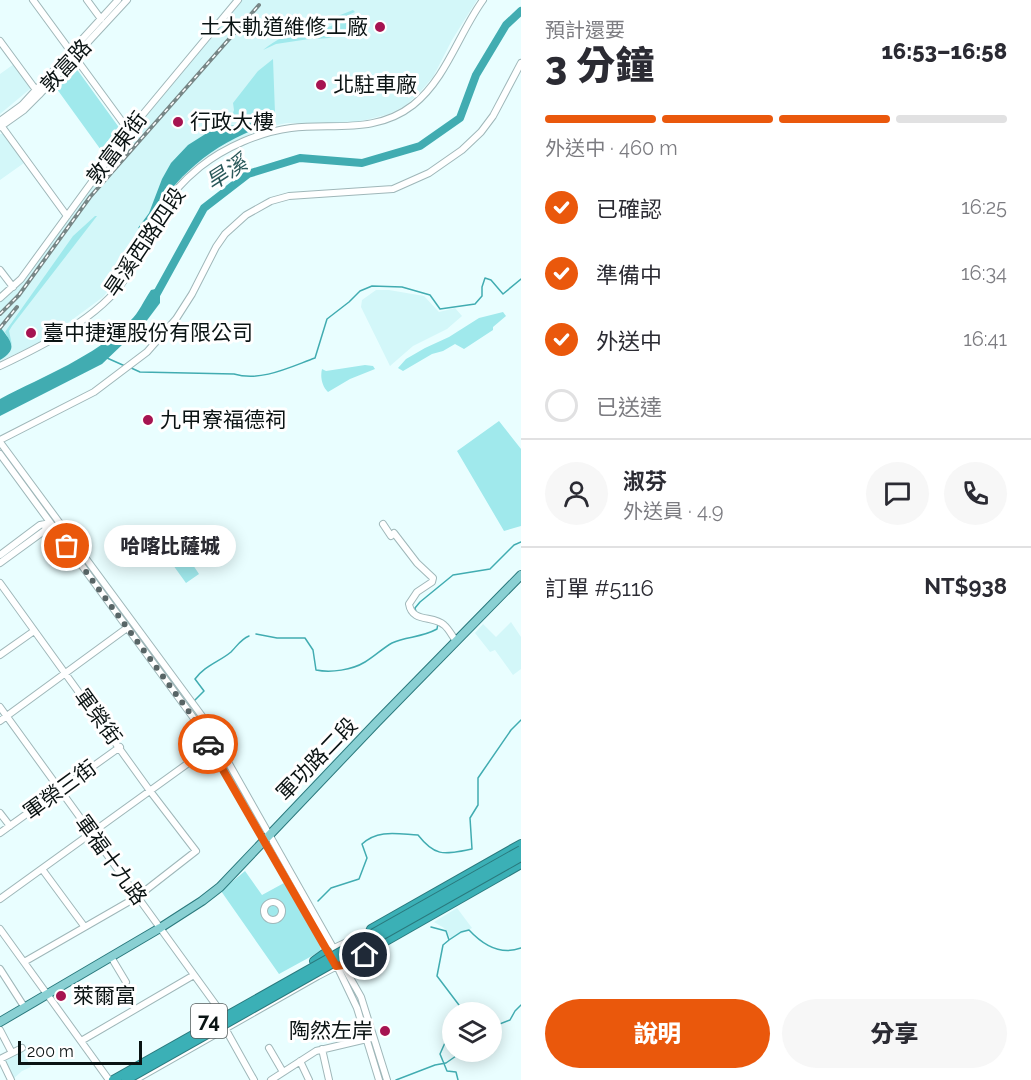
<!DOCTYPE html>
<html lang="zh-TW">
<meta charset="utf-8">
<style>
:root{--surface:#fff;--page:#f7f7f7;--text:#2b2b33;--muted:#7c7c81;--line:#e1e1e2;--accent:#ea580c}
body{margin:0;font-family:Raleway,"Noto Sans TC",sans-serif;background:var(--page);color:var(--text);height:100vh;display:flex;flex-direction:column;font-size:22px;white-space:nowrap}
*{box-sizing:border-box;margin:0}
p{font-size:20px;color:var(--muted)}
.icon{flex:none;width:33px;height:33px;fill:none;stroke:currentColor;stroke-width:2;stroke-linecap:round;stroke-linejoin:round}
.map{position:relative;flex:1;overflow:hidden}
.side{display:flex;flex-direction:column;background:var(--surface);width:510px}
.side>*{flex:none}
.controls{position:absolute;left:442px;top:1002px;display:grid;gap:12px}
.controls a{display:grid;place-items:center;width:60px;height:60px;border-radius:50%;background:var(--surface);box-shadow:0 3px 15px #0003;font-size:30px}
.scale{position:absolute;left:18px;bottom:15px;width:124px;box-sizing:border-box;padding-left:6px;border:3px solid #0a1313;border-top:0;font-size:16px;line-height:21px;white-space:nowrap;color:#0a1313;-webkit-text-stroke:4px #fff;paint-order:stroke}
.pin{position:absolute;display:grid;place-items:center;width:51px;height:51px;color:#fff;margin:-26px;border:3px solid #fff;border-radius:50%;box-shadow:0 2px 6px #0007}
.courier{position:absolute;display:grid;place-items:center;width:60px;height:60px;margin:-30px;border:4px solid #ea580c;border-radius:50%;background:#fff;color:#222;box-shadow:0 2px 8px #0007}
.bubble{position:absolute;height:42px;border-radius:21px;background:var(--surface);box-shadow:0 3px 15px #0003;font-size:20px;font-weight:800;line-height:42px;text-align:center}
.overview em{font-style:normal;font-weight:800}
.overview div{display:flex;flex-direction:column-reverse}
.overview{display:flex;align-items:center;justify-content:space-between;height:102px;padding:0 24px}
h1{font-size:39px;font-weight:800;line-height:45px}
.bar{display:grid;grid-template-columns:repeat(4,1fr);gap:9px 6px;align-content:center;height:72px;padding:0 24px}
.bar i{height:8px;border-radius:4px;background:var(--line)}
.bar .current{background:var(--accent)}
.bar p{grid-column:span 4}
.line{display:flex;align-items:center;gap:15px;padding:0 24px;border-top:2px solid var(--line)}
.line div{flex:1}
.round{display:grid;place-items:center;flex:none;width:63px;height:63px;border-radius:32px;background:var(--page)}
ol{padding:0 24px;list-style:none}
li{display:flex;align-items:center;gap:18px;height:66px}
li p{margin-inline-start:auto}
li .icon{padding:6px;border-radius:50%;background:var(--accent);color:#fff;stroke-width:4}
li:last-child{color:var(--muted)}
li i{width:33px;height:33px;border:3px solid var(--line);border-radius:50%}
.button{display:flex;gap:12px;margin-top:auto;padding:12px 24px}
.button a{flex:1;height:69px;border-radius:36px;background:var(--accent);color:#fff;font-size:24px;font-weight:800;line-height:69px;text-align:center}
.button a+a{background:var(--page);color:var(--text)}
main{display:flex;flex:1;min-height:0}
.map>svg:first-child{display:block}
.built{fill:#d3f7f9}
.green{fill:#a0e9ec}
.water{fill:#41acb1}
.lines{fill:none;stroke-linecap:round;stroke-linejoin:round}
.stream{stroke:#41acb1;stroke-width:1.5}
.river{stroke:#41acb1;stroke-width:8}
.minor-casing{stroke:#9fb7b9;stroke-width:8}
.major-casing{stroke:#2a797d;stroke-width:10}
.highway-casing{stroke:#2a797d;stroke-width:10}
.minor{stroke:#fff;stroke-width:6}
.major{stroke:#89d0d3;stroke-width:8}
.highway{stroke:#3bb0b6;stroke-width:8}
.rail-casing{stroke:#778686;stroke-width:4}
.rail{stroke:#fff;stroke-width:1.5;stroke-dasharray:4.5;stroke-linecap:butt}
.highway-bridge-casing{stroke:#2a797d;stroke-width:10;stroke-linecap:butt}
.highway-bridge{stroke:#3bb0b6;stroke-width:8}
.done{stroke:#586566;stroke-width:6;stroke-dasharray:0 10.8}
.route{stroke:#ea580c;stroke-width:8}
.poi-dot{fill:#a61451;stroke:#fff;stroke-width:2}
.labels{text-anchor:middle;stroke-width:6;stroke-linejoin:round;paint-order:stroke}
.shield{fill:#fff;stroke:#545a5a;stroke-width:1.5}
.shield-label{font-size:20px;font-weight:bold;fill:#0a1313}
.poi-label{font-size:21px;fill:#0a1313;stroke:#fff;text-anchor:start}
.street-label{font-size:21px;fill:#0a1313;stroke:#fff}
.water-label{font-size:22px;font-style:italic;fill:#2b595b;stroke:#fff}
</style>
<main>
<div class="map">
<svg width="521" height="1080" viewBox="0 0 521 1080">
<rect width="100%" height="100%" fill="#e9feff"/>
<path class="built" d="M240,0h237l-25,40 -19,37 -12,14 -16,15 -16,8 -35,9h-67l-20,4 -44,19 -27,19 -25,25 -19,26 -24,50 -25,31 -61,45 -42,19v-59l21,-20 88,-121z
M14,64l16,22v3l-30,25v-40z
M0,134h3l21,29 -24,17z
M376,290h13l35,6 15,16 16,-4 7,8 -15,13 -34,17 -23,20 -29,-59 1,-7z
M511,622l10,15v32l-8,6 -18,-25 -5,2 -15,-19 8,-9 13,13z
M457,908l15,20 -21,11 -7,-11 -10,-6z
M22,1050l9,17 -9,4 -10,9 -9,-21z"/>
<path class="green" d="M353,10l2,2 -16,7 -31,9 -4,3 1,6 4,2 -33,5 -13,6c26,-21 60,-27 90,-40z
M357,17l6,11 -34,10 -14,1 7,-10z
M273,59l2,54 -43,3 2,-6 -1,-7 25,-32z
M71,65l5,3 47,65 -17,24 -52,-72z
M95,216h2l-85,110 -3,5 3,14 -7,-13 68,-96z
M503,312l3,4 -13,11v3l-29,19 -9,-5 -12,7 -11,3 -29,17 -5,-3 8,-9 19,-11 24,-11 30,-19z
M365,365l8,1 2,3 -25,10 -22,13c-6,-6 -8,-15 -6,-23l4,2z
M499,421l22,28v77l-17,5 -47,-80z
M180,560l5,6 6,-4 8,12 -13,9 -13,-18z
M245,871l17,24 22,-12 36,62 1,6 -42,23 -58,-83z"/>
<path class="water" d="M253,123v7c-49,20 -85,54 -109,101l-6,-3 11,-15 13,-34 9,-16 17,-18 19,-12 15,-6z
M160,288v15l-15,20 -43,41 -102,52v-17c45,-24 93,-41 130,-78 9,-8 14,-21 21,-31z
M0,327c11,14 19,22 0,33z"/>
<g class="lines">
<path class="stream" d="M107,358l18,8
M129,367l11,5 94,2c27,8 56,-7 81,-16l12,-39 22,-17 11,-11 12,-5 30,1 28,8 10,14 35,-5 7,-8v-9l3,-9 6,2 12,14 18,-15
M416,612l-1,-4 5,-6 33,-27 37,-6 24,-24 7,-3
M256,634l21,4h28l8,12 3,20c15,3 36,0 49,-8 10,-6 18,-14 27,-19 15,-7 29,-5 45,-14l1,-6
M194,701l10,-10 -9,-12c9,-13 24,-17 36,-27 6,-6 10,-13 18,-16
M318,901l13,-13 28,-9 8,-21 -5,-14c16,-15 36,-10 56,-9 18,23 27,19 54,14l-2,-31 8,-13v-27l33,-48 10,-10
M431,927l15,4 3,9 -6,5 -6,31 25,33 -2,3
M449,940l12,-8 8,-2c14,15 31,26 52,18
M453,1019l-6,2 1,15 -8,18 7,17 9,1 2,8
M492,1027l18,-7 5,-9 6,-6
M396,1080l39,-15 11,-2 10,-7 11,-4"/>
<path class="river" d="M156,295l48,-87 44,-34 52,-16 62,5 58,-17 40,-28 16,-43 30,-50 15,-14"/>
<defs>
<path id="minor" d="M33,0l96,131
M87,0l14,19
M0,41l36,49
M0,121l22,-16 96,-105
M0,124l67,92
M0,127l24,-17 15,-15 88,-95
M0,270l13,17
M0,298l21,-19 108,-148 109,-131
M0,366c42,-20 99,-48 125,-87 13,-19 21,-40 31,-61 9,-18 28,-38 44,-51 25,-20 60,-35 91,-39 43,-5 85,6 122,-23 33,-26 46,-72 70,-105
M0,440l94,-48 53,-40 29,-33 16,-25 24,-47 9,-13 21,-19 25,-14 18,-5 104,-7 36,-16 33,-23 19,-18 12,-16 28,-53
M0,442l202,274 159,281 26,83
M0,454l195,266 142,246 20,42 22,72
M383,524l8,12 3,-3 23,30 16,15 -1,4 -15,10 -8,12c3,19 24,11 35,21 5,4 8,11 12,16
M0,555l40,-30 10,-2
M0,563l44,-32 6,-8
M0,583l150,208 46,60 -59,46 -113,65
M0,655l34,-24
M0,707l221,305 5,18 28,50
M0,721l127,-93
M0,813l10,13
M0,833l120,-86
M42,869l42,57
M0,899l212,-153
M264 911a9 9 0 1 1 18 0a9 9 0 1 1-18 0Z
M0,929l109,151
M332,949l42,-20
M111,957l15,25
M0,969l25,39
M0,1030l12,23
M81,1041l113,-66
M269,1048l14,24
M322,1049l7,31
M0,1059l22,-11
M1,1059l10,21
M300,1061l9,19
M135,1080l183,-104 19,-10 13,-2 32,-21
M271,1080l45,-29 55,-13"/>
<path id="major" d="M0,1022l160,-94 42,-27 18,-14 157,-165 144,-147"/>
<path id="highway" d="M371,929l150,-85
M379,945l142,-81
M314,961l14,-10"/>
</defs>
<use href="#minor" class="minor-casing"/>
<use href="#major" class="major-casing"/>
<use href="#highway" class="highway-casing"/>
<use href="#minor" class="minor"/>
<use href="#major" class="major"/>
<use href="#highway" class="highway"/>
<defs>
<path id="rail" d="M0,314l19,-19 71,-98 169,-192
M0,328l17,-21"/>
</defs>
<use href="#rail" class="rail-casing"/>
<use href="#rail" class="rail"/>
<defs>
<path id="highway-bridge" d="M113,1080l408,-230
M126,1080l395,-223"/>
</defs>
<use href="#highway-bridge" class="highway-bridge-casing"/>
<use href="#highway-bridge" class="highway-bridge"/>
</g>
<g class="lines">
<path class="done" d="M67,546l128,174 13,24"/>
<path class="route" d="M208,744l128,222 15,-2 14,-9"/>
</g>
<g class="poi-dot">
<circle cx="380" cy="27" r="6"/>
<circle cx="321" cy="85" r="6"/>
<circle cx="178" cy="122" r="6"/>
<circle cx="31" cy="333" r="6"/>
<circle cx="148" cy="420" r="6"/>
<circle cx="61" cy="996" r="6"/>
<circle cx="385" cy="1031" r="6"/>
</g>
<g class="labels">
<rect class="shield" x="191" y="1004" width="36" height="34" rx="4.5"/>
<g class="shield-label">
<text x="209" y="1028">74</text>
</g>
<g class="poi-label">
<text x="368" y="34" text-anchor="end">土木軌道維修工廠</text>
<text x="333" y="92">北駐車廠</text>
<text x="190" y="129">行政大樓</text>
<text x="43" y="340">臺中捷運股份有限公司</text>
<text x="160" y="427">九甲寮福德祠</text>
<text x="73" y="1003">萊爾富</text>
<text x="373" y="1038" text-anchor="end">陶然左岸</text>
</g>
<g class="street-label">
<text transform="translate(66 66) rotate(-47)" y="7">敦富路</text>
<text transform="translate(117 148) rotate(-53)" y="7">敦富東街</text>
<text transform="translate(145 242) rotate(-56)" y="7">旱溪西路四段</text>
<text transform="translate(98 717) rotate(54)" y="7">軍榮街</text>
<text transform="translate(317 759) rotate(-46)" y="7">軍功路二段</text>
<text transform="translate(60 790) rotate(-36)" y="7">軍榮三街</text>
<text transform="translate(111 860) rotate(54)" y="7">軍福十九路</text>
</g>
<g class="water-label">
<text transform="translate(226 172) rotate(-33)" y="8">旱溪</text>
</g>
</g>
</svg>
<div class="controls">
<a><svg class="icon" aria-label="layers" viewBox="0 0 24 24"><path d="M12 4l9 5-9 5-9-5zM3 14l9 5 9-5"/></svg></a>
</div>
<div class="scale">200 m</div>
<div class="pin" style="left:67px;top:546px;background:#ea580c"><svg class="icon" aria-label="bag" viewBox="0 0 24 24"><path d="M5 8h14l-1 12H6zM9 8a3 3 0 0 1 6 0"/></svg></div>
<div class="pin" style="left:365px;top:955px;background:#1f2937"><svg class="icon" aria-label="home" viewBox="0 0 24 24"><path d="M3 11l9-7 9 7M6 9v11h12V9"/></svg></div>
<div class="courier" style="left:208px;top:744px"><svg class="icon" aria-label="car" viewBox="0 0 24 24"><path d="M5 17H2v-5l4-1 3-4h7l3 4 3 1v5h-3M9 17h6M6 11h13"/><circle cx="7" cy="17" r="2"/><circle cx="17" cy="17" r="2"/></svg></div>
<div class="bubble" style="left:104px;top:525px;width:132px">哈喀比薩城</div>
</div>
<section class="side">
<div class="overview"><div><h1>3 分鐘</h1><p>預計還要</p></div><em>16:53–16:58</em></div>
<div class="bar"><i class="current"></i><i class="current"></i><i class="current"></i><i></i><p>外送中 · 460 m</p></div>
<ol>
<li><svg class="icon" aria-label="check" viewBox="0 0 24 24"><path d="M5 12l5 5 9-10"/></svg>已確認<p>16:25</p></li>
<li><svg class="icon" aria-label="check" viewBox="0 0 24 24"><path d="M5 12l5 5 9-10"/></svg>準備中<p>16:34</p></li>
<li><svg class="icon" aria-label="check" viewBox="0 0 24 24"><path d="M5 12l5 5 9-10"/></svg>外送中<p>16:41</p></li>
<li><i></i>已送達</li>
</ol>
<div class="line" style="height:108px"><a class="round"><svg class="icon" aria-label="person" viewBox="0 0 24 24"><circle cx="12" cy="8" r="4"/><path d="M4 21q1-7 8-7t8 7"/></svg></a><div><b>淑芬</b><p>外送員 · 4.9</p></div><a class="round"><svg class="icon" aria-label="chat" viewBox="0 0 24 24"><path d="M4 5h16v11H9l-5 4z"/></svg></a><a class="round"><svg class="icon" aria-label="phone" viewBox="0 0 24 24"><path d="M5 4h4l2 5-3 2q2 4 5 5l2-3 5 2v4C11 20 4 13 5 4z"/></svg></a></div>
<div class="line" style="height:78px"><div>訂單 #5116</div><b>NT$938</b></div>
<div class="button"><a>說明</a><a>分享</a></div>
</section>
</main>
